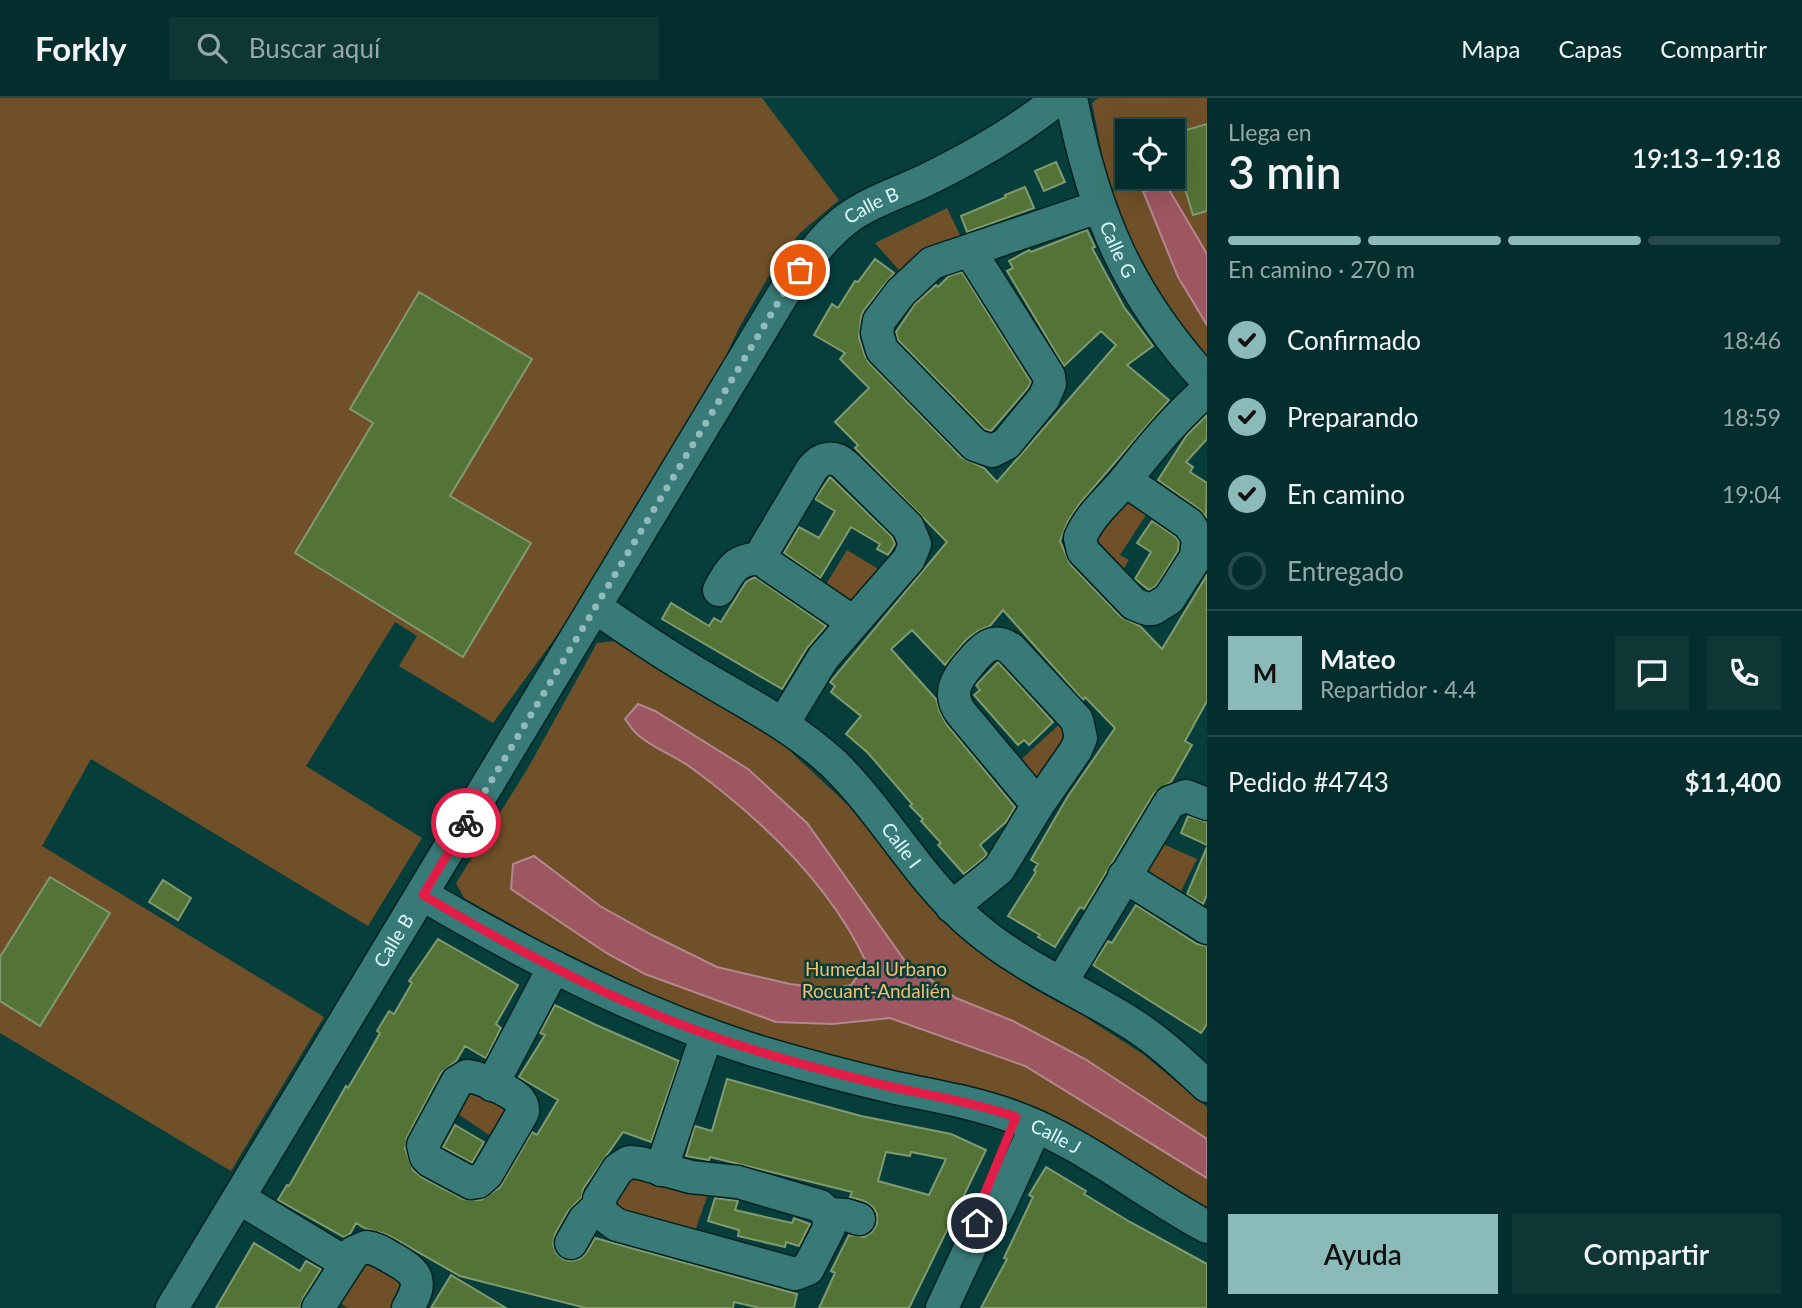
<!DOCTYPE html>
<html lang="es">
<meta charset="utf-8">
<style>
:root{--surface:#042e2d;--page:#0d3635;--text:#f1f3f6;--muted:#97a8aa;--line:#254a49;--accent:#8bbbb9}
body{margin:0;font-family:Lato,sans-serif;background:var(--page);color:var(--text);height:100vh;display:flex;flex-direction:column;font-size:26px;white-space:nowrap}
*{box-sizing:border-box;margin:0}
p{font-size:23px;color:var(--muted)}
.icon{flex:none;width:38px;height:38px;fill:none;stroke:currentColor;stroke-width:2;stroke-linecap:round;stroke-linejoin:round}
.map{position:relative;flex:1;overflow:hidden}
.details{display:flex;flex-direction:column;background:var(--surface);width:595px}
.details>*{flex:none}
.fabs{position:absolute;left:1115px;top:21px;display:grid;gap:14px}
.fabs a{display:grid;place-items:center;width:70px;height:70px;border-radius:0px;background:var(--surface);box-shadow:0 7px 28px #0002,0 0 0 2px var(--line);font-size:35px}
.pin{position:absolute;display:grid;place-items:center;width:60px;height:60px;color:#fff;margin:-30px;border:4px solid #fff;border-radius:50%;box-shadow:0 2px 7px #0007}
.courier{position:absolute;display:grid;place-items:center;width:70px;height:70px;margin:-35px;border:5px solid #e11d48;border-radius:50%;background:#fff;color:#222;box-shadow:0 2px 9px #0007}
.summary em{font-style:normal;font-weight:600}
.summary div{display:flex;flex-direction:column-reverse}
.summary{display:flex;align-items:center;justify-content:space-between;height:119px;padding:0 21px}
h1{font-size:46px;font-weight:600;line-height:52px}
.bar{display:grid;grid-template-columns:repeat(4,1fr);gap:10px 7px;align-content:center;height:84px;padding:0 21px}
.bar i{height:9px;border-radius:5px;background:var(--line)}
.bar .current{background:var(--accent)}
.bar p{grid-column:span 4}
.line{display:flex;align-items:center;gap:18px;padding:0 21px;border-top:2px solid var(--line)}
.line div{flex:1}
.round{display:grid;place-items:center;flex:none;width:74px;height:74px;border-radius:0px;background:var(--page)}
ol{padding:0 21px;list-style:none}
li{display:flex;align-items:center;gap:21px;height:77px}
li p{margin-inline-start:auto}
li .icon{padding:7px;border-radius:50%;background:var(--accent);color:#111;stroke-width:4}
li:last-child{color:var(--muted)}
li i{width:38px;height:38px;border:4px solid var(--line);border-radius:50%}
.cta{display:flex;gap:14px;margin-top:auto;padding:14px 21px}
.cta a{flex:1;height:80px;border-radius:0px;background:var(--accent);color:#111;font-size:28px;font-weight:600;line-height:80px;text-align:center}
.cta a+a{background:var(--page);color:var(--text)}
header{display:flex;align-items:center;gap:42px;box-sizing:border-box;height:98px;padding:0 35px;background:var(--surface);border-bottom:2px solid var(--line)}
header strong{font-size:33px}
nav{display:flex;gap:38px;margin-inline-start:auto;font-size:24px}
.search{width:490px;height:63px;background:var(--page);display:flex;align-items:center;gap:18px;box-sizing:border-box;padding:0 24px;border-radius:0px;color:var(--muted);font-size:26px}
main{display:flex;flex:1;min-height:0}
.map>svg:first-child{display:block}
.green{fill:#6f5028;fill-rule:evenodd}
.water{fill:#9e5761;stroke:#b1888f;stroke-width:2}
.building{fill:#547336;stroke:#829a6f;stroke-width:2;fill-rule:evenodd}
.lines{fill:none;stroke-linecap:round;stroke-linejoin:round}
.minor-casing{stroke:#002221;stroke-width:35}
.minor{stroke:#387a77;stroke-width:32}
.done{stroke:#91bab8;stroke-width:7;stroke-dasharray:0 12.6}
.route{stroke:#e11d48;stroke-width:9}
.labels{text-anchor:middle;stroke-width:5;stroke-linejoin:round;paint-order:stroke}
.street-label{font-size:19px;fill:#dcfcfa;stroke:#063e3c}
.park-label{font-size:19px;fill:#fdbc68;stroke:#063e3c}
</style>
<header>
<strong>Forkly</strong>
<div class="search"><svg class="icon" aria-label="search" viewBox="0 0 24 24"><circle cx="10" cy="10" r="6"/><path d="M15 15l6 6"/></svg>Buscar aquí</div>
<nav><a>Mapa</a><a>Capas</a><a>Compartir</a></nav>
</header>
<main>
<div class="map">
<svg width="1207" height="1210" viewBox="0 0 1207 1210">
<rect width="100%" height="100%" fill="#063e3c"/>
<path class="green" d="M0,0h762l77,102 -39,33 -23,29 -37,64 -48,101 -75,126 -124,170 -94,-57 18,-30 -22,-14 -89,144 116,72 -54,88 -277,-167 -49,87 282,171 -93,154 -231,-138z
M1098,0h109v258c-44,-46 -79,-106 -97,-168 -8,-27 -12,-57 -18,-85zM1127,33h45v46h-45z
M947,110l16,33 -58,36 -30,-34z
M1119,393l29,21 -28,43 9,5 -12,19 -30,-40z
M847,452l38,23 -34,35 -29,-17z
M614,543l15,7 145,88 75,70 86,106 44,39 53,37 50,27 61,39 64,53v104l-38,-21 -61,-44 -56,-27 -138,-42 -117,-31 -91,-28 -39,-16 -126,-61 -77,-43 -8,-15 72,-115 69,-125z
M1065,621l6,13 -34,59 -24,-24z
M1161,745l36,16 -17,34 -37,-24z
M466,991l42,16 -13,34 -43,-29z
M631,1072l78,21 -16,46 -81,-31z
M362,1155l47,25 -11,30h-50l-14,-9z"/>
<path class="water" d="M1168,90l39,66v71l-29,-48 -35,-86z
M638,606l17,7 93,58 59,54 98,138 51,37 57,23 72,38 122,80v39l-182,-112 -135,-48 -57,6 -57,-2 -131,-48 -37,-20 -97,-65 2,-25 21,-8 66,50 52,29 65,32 73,17 39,5 22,-4 16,-21c-36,-79 -105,-144 -174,-195 -17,-13 -39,-20 -55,-34 -5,-4 -9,-11 -13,-16z"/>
<path class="building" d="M1207,26v87l-14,4 -21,-69v-12z
M1056,64l9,20 -21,9 -9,-20z
M1025,89l9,21 -67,24 -6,-16 45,-19 -1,-2z
M1087,132l8,17 -3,1 32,59 29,39 -26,19 42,35 -89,103 -12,18 -8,20 10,23 51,53 19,9 22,23 45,-74v126l-22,40 7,4 -21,37 -17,11 -70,116 -4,-2 -25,40 -17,-10 2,-2 -32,-19 28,-44 -2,-2 4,-6 -7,-4 37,-64 47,-68 -30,-31 -2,3 -80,-90 -13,16 -12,5 -11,8 -22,26 -33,-35 -21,19 45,50 4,13 7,13 68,82 -9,15 -26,23 7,9 -2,3 -21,17 -26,-29 3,-2 -20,-22 2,-2 -13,-13 2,-2 -44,-51 -22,-19 15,-18 -30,-24 4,-6 -5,-4 117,-140 -92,-94 3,-3 -23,-23 34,-34 -29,-29 5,-6 -31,-18 18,-31 6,4 17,-27 3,1 17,-23 19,14 -30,37 -3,7 -2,21 6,18 4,7 93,95 22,10 13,14 119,-137 -15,-14 -37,35 -57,-95 6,-3 -4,-7 20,-11 2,2z
M962,174l69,110 -3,6 -37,43 -6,-2 -87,-89 -2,-8 19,-28 21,-19 2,2 11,-11z
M419,194l113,67 -82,137 81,47 -68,114 -168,-104 78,-130 -23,-14z
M1207,317v24l-21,23 7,5 -3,5 17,11 -1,34 -7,-8 -41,-29 29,-45z
M830,379l62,60 3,7 -7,11 -11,-6 3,-5 -29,-17 -31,51 -36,-25 15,-26 20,11 16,-27 -20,-12z
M1152,423l24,16 3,5 -1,9 -22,35 -7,4 -14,-11 16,-27 -14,-9z
M755,479l71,49 -19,22 -25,41 -120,-70 9,-16 38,23 5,-8 7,4 25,-40z
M998,564l55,60 -24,23 -5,-5 -6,5 -44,-50 6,-5 -4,-5z
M1188,718l19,6v23l-26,-12z
M1207,749v48l-4,9 -16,-10z
M50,779l60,36 -70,113 -40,-25v-44z
M163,782l28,18 -13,22 -29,-18z
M1136,807l61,39 10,2v78l-6,9 -108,-68 15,-24 4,2z
M438,841l80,46 -22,39 5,4 -15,30 -21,-12 -9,15 -15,12 -34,64 -2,12 8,21 8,7 42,22 18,1 19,-13 32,-55 5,3 21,-35 -39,-23 26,-42 -5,-2 15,-28 41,20 83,36 -28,81 -28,-10 -40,57 -1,8 -14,14 -13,23 -2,10 3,9 7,6 7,2 10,-2 7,-7 8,-14 202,56 -3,14h-34l-26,-6 -1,6h-147l-126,-32 -72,-41 -22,-6 -10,-6 -6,11 -6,3 -66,-37 9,-15 2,1 57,-100 2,2 19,-32 13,-23 -3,-2 12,-20 5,3 18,-31 -3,-2z
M727,981l134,37 90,18 35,16 -77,158h-90l16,-35 -4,-2 18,-36 15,2 8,-5 5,-8v-10l-4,-7 -9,-6 -14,-4 2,-5 -142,-35 -1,3 -23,-4 9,-30 17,5zM886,1054l24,4 1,-4 35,7 -17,36 -51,-14z
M455,1027l29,17 -12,21 -29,-16z
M1046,1069l40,24 -2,3 46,28 77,42v44h-226l26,-49 -3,-1 29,-61 -4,-2z
M715,1100l23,3 -3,9 57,13 2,-5 16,6 -11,22 -13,-4 -1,5 -47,-11 1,-6 -31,-9z
M254,1145l46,28 6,-10 15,8 -18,29 -3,10h-84z
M451,1177l55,33h-75z"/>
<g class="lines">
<defs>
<g id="minor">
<path id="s1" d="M1071,0c23,115 56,196 136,283"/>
<path d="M970,153l79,125 1,8 -6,14 -38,46 -14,7 -17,-6 -93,-95 -5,-17 2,-12 22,-29 31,-29 166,-56"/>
<path d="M1125,382l64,44 9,14 -2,19 -27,42 -16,10h-6l-13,-5 -51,-53 -3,-13c10,-24 31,-40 47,-60 25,-32 49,-61 80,-88"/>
<path d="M763,460l2,-10 47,-79c9,-12 22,-14 33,-4l63,62 7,17 -6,15 -86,99 -40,66"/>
<path d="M763,460l6,7 84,57"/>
<path d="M719,492c13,-23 17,-31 44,-32"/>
<path id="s2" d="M595,509c32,22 64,44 98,64 48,29 99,54 141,93 52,51 85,117 142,164 46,39 102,62 153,94 29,18 53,41 78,64"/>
<path d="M1124,778l83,52"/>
<path id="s3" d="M423,797c104,61 214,118 330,155 47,14 95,27 143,38 40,8 80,15 118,29 70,26 128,75 193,110"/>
<path d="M952,809l47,-38 39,-64 38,-55 5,-12 -4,-18 -66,-71c-18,-13 -29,0 -41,14 -14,16 -23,31 -9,50l77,92"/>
<path d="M1061,885l109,-181 16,-6 21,8"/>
<path d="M467,978c10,0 47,16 53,25 3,4 3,6 3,11l-36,62 -9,8 -7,1 -41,-22 -4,-4 -3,-12 34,-63z"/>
<path d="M492,987l62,-118"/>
<path d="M629,1064l11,1 51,14 47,5 82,24 8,8 1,14 -21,41 -13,5 -178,-49 -15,-11 -3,-15 19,-30z"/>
<path d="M661,1072l46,-136"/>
<path d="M239,1100l107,65"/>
<path d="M828,1116l18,1 13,4"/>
<path d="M571,1145l13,-23 15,-14"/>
<path id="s4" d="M172,1210l610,-1012c19,-27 36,-54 62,-75 24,-19 55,-28 82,-41 47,-23 93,-49 133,-82"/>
<path d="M318,1210l36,-56 12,-5c10,1 17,6 26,11 26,15 32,22 16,50"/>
<path d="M942,1210l34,-73 19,-20 6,-12 35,-77"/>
</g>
</defs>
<use href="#minor" class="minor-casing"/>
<use href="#minor" class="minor"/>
</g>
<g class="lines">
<path class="done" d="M466,725l316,-527 18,-26"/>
<path class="route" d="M466,725l-43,72c104,62 214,119 331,155 45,14 92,26 138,37 42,9 83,16 124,30l-33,81 -6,25"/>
</g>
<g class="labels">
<g class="street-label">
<text dy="7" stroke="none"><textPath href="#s4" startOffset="1311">Calle B</textPath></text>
<text dy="7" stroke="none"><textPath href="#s1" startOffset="159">Calle G</textPath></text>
<text dy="7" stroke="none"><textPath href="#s2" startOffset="392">Calle I</textPath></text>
<text dy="7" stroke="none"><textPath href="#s4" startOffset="429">Calle B</textPath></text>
<text dy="7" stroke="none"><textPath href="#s3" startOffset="681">Calle J</textPath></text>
</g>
<g class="park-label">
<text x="876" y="878">Humedal Urbano<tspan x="876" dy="22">Rocuant-Andalién</tspan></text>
</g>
</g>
</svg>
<div class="fabs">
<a><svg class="icon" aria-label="locate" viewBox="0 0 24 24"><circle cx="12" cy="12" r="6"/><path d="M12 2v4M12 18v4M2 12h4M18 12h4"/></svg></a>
</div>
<div class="pin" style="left:800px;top:172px;background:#ea580c"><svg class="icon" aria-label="bag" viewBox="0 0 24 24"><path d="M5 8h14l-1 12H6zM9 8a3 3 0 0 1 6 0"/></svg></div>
<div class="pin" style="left:977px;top:1125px;background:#1f2937"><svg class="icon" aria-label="home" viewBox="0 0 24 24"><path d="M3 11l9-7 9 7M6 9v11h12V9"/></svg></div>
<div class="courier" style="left:466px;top:725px"><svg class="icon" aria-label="bike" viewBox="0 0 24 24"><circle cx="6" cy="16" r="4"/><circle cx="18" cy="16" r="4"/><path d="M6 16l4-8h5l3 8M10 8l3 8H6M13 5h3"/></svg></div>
</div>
<section class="details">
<div class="summary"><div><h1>3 min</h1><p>Llega en</p></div><em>19:13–19:18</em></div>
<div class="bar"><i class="current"></i><i class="current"></i><i class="current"></i><i></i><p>En camino · 270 m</p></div>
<ol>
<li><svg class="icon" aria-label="check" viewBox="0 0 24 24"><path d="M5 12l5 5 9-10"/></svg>Confirmado<p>18:46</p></li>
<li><svg class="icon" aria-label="check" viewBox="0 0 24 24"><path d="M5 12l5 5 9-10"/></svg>Preparando<p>18:59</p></li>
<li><svg class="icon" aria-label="check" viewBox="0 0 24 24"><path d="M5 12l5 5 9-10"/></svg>En camino<p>19:04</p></li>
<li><i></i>Entregado</li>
</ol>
<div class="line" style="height:126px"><b class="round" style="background:var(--accent);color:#111">M</b><div><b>Mateo</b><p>Repartidor · 4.4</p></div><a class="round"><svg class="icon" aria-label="chat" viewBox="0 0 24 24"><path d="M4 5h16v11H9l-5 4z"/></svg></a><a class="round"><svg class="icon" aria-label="phone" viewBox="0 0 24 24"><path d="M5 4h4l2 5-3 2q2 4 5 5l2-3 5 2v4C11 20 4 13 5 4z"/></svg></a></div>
<div class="line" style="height:91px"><div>Pedido #4743</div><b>$11,400</b></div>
<div class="cta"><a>Ayuda</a><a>Compartir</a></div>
</section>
</main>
